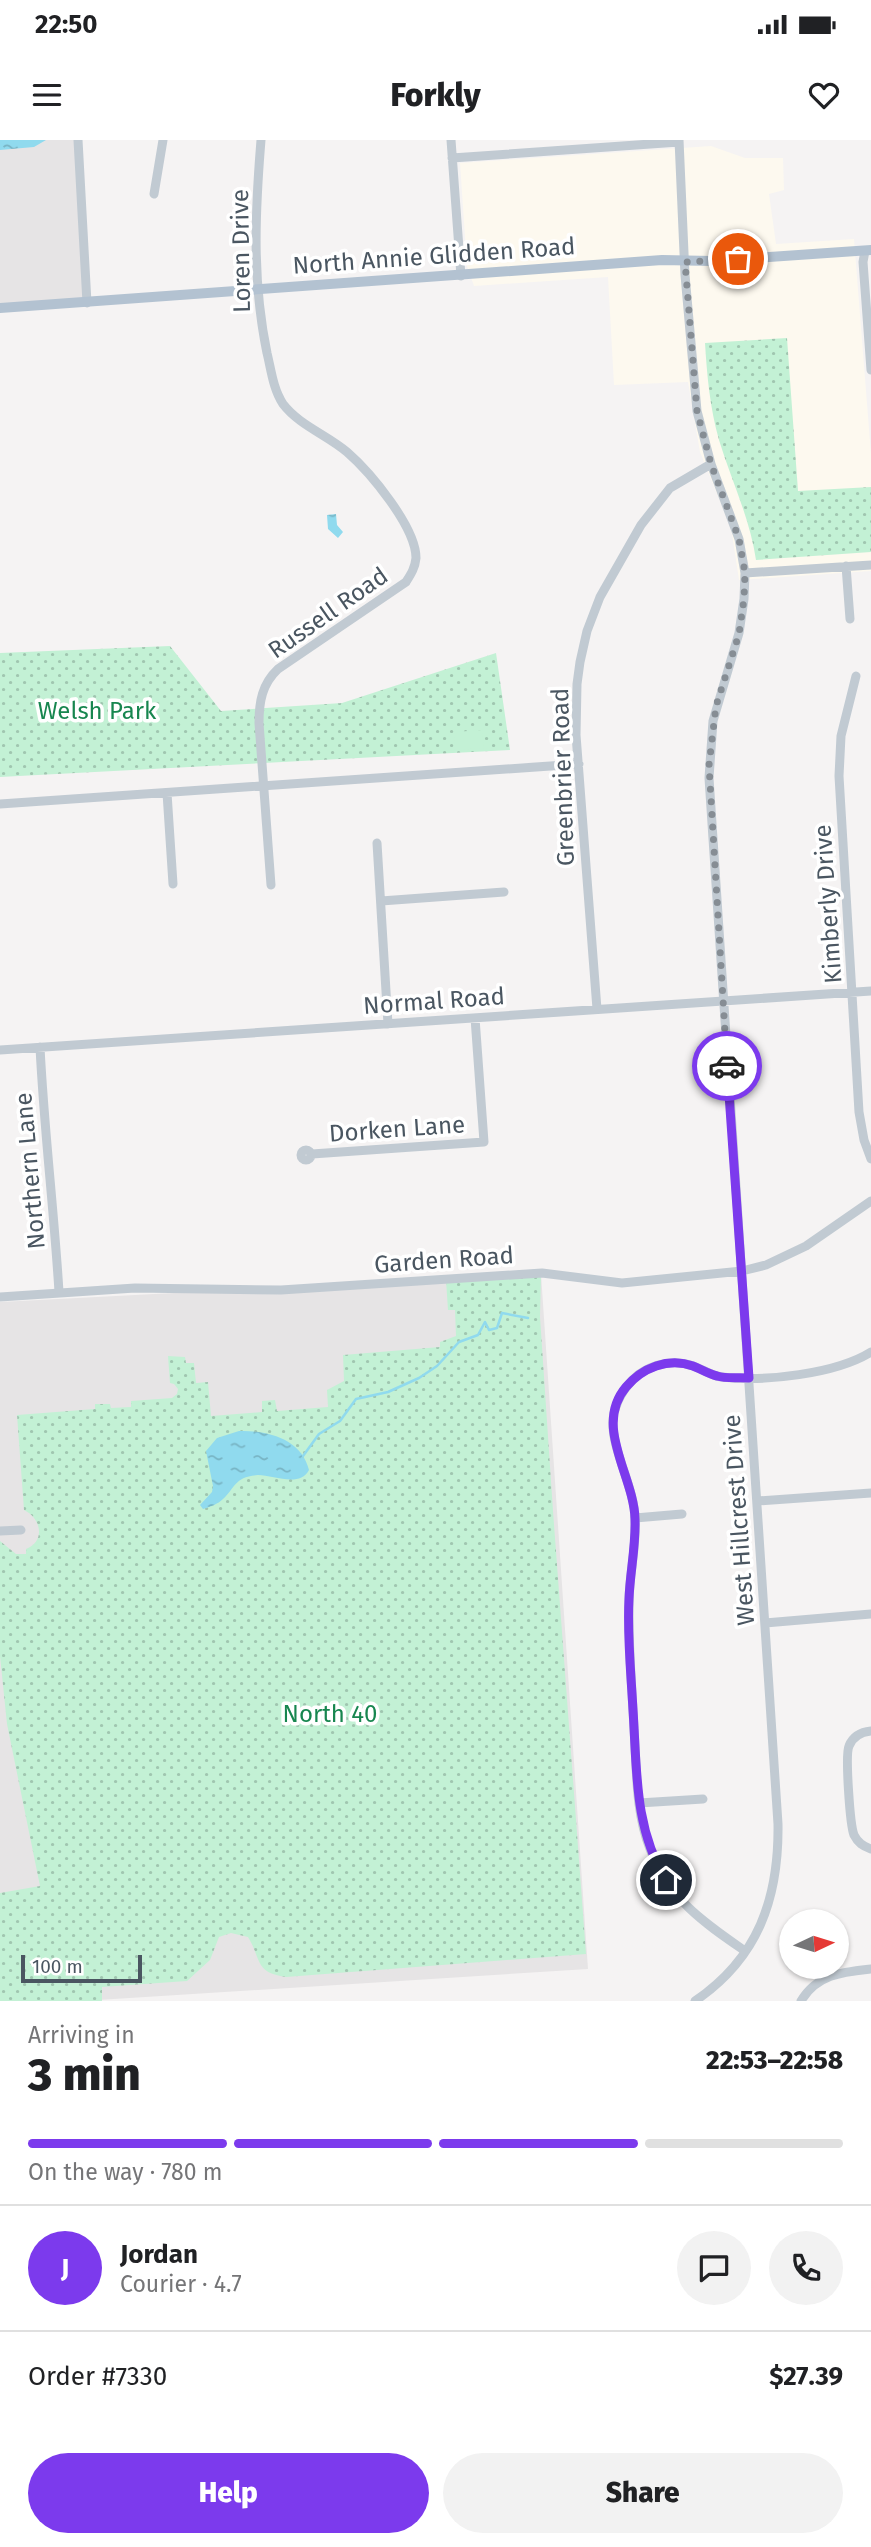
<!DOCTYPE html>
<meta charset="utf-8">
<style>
:root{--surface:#fff;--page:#f2f2f2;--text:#202124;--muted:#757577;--line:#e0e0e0;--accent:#7c3aed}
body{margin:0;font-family:"Fira Sans",sans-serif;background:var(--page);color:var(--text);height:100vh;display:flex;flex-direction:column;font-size:26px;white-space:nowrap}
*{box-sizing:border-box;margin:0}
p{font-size:23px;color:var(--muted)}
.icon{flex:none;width:38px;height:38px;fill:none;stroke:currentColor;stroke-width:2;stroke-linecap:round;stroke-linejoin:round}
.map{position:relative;height:1861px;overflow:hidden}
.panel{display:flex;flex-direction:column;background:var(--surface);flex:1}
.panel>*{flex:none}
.needle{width:46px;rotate:86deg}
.fabs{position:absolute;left:779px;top:1769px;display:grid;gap:14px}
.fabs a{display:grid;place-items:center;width:70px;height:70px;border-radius:50%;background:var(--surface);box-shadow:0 2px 5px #0004;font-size:35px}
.scale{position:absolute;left:21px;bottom:18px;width:121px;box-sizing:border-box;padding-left:7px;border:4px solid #4a5661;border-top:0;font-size:19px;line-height:24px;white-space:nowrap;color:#4a5661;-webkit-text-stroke:5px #fff;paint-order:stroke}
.pin{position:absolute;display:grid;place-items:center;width:60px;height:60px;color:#fff;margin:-30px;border:4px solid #fff;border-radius:50%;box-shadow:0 2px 7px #0007}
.courier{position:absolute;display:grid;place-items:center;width:70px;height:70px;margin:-35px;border:5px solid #7c3aed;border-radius:50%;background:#fff;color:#222;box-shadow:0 2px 9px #0007}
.headline em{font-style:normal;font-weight:800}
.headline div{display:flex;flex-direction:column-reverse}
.headline{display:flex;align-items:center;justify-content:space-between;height:119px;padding:0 28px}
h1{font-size:46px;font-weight:800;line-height:52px}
.bar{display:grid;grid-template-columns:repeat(4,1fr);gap:10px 7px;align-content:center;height:84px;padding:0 28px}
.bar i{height:9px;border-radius:5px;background:var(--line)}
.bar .current{background:var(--accent)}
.bar p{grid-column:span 4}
.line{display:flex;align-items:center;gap:18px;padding:0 28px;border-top:2px solid var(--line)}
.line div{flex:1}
.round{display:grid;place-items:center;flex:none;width:74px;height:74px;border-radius:37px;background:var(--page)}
.action{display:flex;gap:14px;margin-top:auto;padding:14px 28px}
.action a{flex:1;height:80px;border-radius:42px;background:var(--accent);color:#fff;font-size:28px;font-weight:800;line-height:80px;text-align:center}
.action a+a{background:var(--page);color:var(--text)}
.status{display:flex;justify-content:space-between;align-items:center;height:49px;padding:0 35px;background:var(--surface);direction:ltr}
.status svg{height:19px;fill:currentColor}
header{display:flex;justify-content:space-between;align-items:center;height:91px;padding:0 28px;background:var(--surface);font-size:32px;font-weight:800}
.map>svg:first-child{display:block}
.commercial{fill:#fdf9ef}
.education{fill:#e6e4e5}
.grass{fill:url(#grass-dots)}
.garden{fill:#c3f1d5}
.water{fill:url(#water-ripples)}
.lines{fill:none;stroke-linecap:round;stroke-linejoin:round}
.stream{stroke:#90daee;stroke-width:2.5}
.minor{stroke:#c1cad2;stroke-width:9}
.major{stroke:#b3c2d1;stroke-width:10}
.done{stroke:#868d94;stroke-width:7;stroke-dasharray:0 12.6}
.route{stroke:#7c3aed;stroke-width:9}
.labels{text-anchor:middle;stroke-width:7;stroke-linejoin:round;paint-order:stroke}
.street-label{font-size:24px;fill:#4a5661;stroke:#fff}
.park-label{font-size:24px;fill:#17864f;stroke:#fff}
</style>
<div class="status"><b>22:50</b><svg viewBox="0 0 49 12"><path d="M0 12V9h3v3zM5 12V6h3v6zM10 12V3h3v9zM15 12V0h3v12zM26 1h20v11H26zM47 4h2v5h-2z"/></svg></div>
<header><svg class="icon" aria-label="menu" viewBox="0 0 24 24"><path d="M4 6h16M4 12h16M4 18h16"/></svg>Forkly<svg class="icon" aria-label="heart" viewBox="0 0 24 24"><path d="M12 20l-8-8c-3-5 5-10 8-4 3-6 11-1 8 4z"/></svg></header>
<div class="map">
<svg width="871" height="1861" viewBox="0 0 871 1861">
<defs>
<pattern id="grass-dots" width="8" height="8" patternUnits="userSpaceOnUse" patternTransform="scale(1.75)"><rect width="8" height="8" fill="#c3f1d5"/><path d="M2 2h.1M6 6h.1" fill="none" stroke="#a0c6b0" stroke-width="1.8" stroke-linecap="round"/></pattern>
<pattern id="water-ripples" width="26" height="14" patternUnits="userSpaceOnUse" patternTransform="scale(1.75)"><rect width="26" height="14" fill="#90daee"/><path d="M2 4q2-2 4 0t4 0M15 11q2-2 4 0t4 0" fill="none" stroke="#78b4c4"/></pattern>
</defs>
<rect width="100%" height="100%" fill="#f5f3f3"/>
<path class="commercial" d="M711,6l34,12h38l1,32 -15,4 7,50 78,-5 17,215v117l-132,9 -8,-52 -31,-76 -12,-70 -74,3 -6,-108 -134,9 -7,-20 -7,-103z"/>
<path class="education" d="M0,0h76l11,163 -87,5z
M541,1134l47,695 -490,31 -98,1v-699z"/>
<path class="grass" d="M787,198l11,153 73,-4v65l-115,8c-6,-42 -25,-80 -37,-120 -9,-32 -12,-64 -14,-97z
M170,506l51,65 121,-8 154,-50 14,97 -510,27v-124z
M541,1134l-1,43 13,194 33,443 -300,23c-32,-5 -24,-17 -38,-40l-17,-4 -12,4 -9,23 -23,21 -85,6v14h-102v-108l40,-7 -33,-162 -7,-68v-115l16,13h10v-5c20,-8 15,-31 -2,-39l-7,-95 78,-6v-5h15l1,4 20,-1v-6l41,-3 5,-4 1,-5 -4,-5 -4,-1 -2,-27 17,1 1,6h8l2,20 12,-1 3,34 51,-4v-11l13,-1 2,11 51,-4 -1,-17 17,-9 -1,-26 97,-8v-5l16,-6 -1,-26h-7l-2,-30z"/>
<path class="garden" d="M482,590l2,18 -29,2 -1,-18z"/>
<path class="water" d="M0,0h46l-12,7 -34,3z
M336,374l1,11 6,7 -5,6 -10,-9 -1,-14z
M239,1291c28,-1 63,8 70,39 -9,18 -36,5 -51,5 -24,2 -22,12 -35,24 -5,5 -13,8 -20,10l-3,-4 12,-13 1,-6 -7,-35 11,-13z"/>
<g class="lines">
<path class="stream" d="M303,1316l16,-22 21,-13 16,-22 32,-7 31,-14 18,-12 22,-24 19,-7 7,-13 4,8 8,-2 5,-15 26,5"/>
<path class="minor" d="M78,0l9,163
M261,0c-6,74 -9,140 6,213 4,16 6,36 16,51 16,21 44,31 64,48 23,20 69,75 69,106 -1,10 -5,16 -10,24l-128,87c-16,15 -19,33 -19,54l12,162
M451,0l10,136
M679,0l6,135 12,136 14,53 28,75 6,34 -1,26 -5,34 -26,88 -4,57 69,1046c1,75 -20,134 -83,177
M452,18l227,-16
M154,54l9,-54
M865,111l-2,11 8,108
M846,426l4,53
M745,433l126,-8
M856,536l-15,60 -2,40 20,336 5,28 7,19
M167,653l6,91
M0,664l579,-40
M377,703l11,181
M381,761l123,-9
M597,869l-21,-274 1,-51 3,-22 7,-31 13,-34 41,-72 29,-37 41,-24
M40,907c4,82 14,163 19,245
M0,910l871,-59
M301 1015a5 5 0 1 1 10 0a5 5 0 1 1-10 0Z
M312,1014l172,-12 -9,-124
M0,1157l135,-9 146,2 261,-17 80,10 120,-12 24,-6 40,-19 65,-45
M757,1361l114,-8
M635,1378l47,-4
M0,1391l21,-1
M765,1483l106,-9
M871,1591c-10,1 -18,5 -22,15 -4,9 1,79 5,89 4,8 9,11 17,14
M639,1663l64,-4
M745,1811c-42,-29 -76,-52 -95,-102 -15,-38 -13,-80 -16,-120 -2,-42 -6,-85 -5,-127 0,-28 8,-56 6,-84 -1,-32 -24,-69 -22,-98 2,-18 11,-33 25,-45 15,-11 37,-16 55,-9 10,3 18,10 29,11 42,5 114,-3 149,-25
M801,1861c16,-27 42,-29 70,-32"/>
<path class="major" d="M0,168l662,-48 50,1 159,-11"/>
</g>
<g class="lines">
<path class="done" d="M727,926l-18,-301 7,-59 23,-72 5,-35 1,-26 -6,-34 -28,-75 -14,-53 -12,-149 53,-3"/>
<path class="route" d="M666,1740c-32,-52 -29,-111 -33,-170 -2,-37 -6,-74 -4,-111 1,-27 7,-53 6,-80 -1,-43 -42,-93 -9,-132 16,-19 42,-30 67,-21 8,3 15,8 24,10 10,3 22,1 32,2l-22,-312"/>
</g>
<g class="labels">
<g class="street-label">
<text transform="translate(241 111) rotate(-91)" y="8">Loren Drive</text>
<text transform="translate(434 116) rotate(-4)" y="8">North Annie Glidden Road</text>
<text transform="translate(328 473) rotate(-35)" y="8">Russell Road</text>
<text transform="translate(563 637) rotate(-92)" y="8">Greenbrier Road</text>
<text transform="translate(828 764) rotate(-94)" y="8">Kimberly Drive</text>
<text transform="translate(434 861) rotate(-4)" y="8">Normal Road</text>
<text transform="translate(397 989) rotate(-4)" y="8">Dorken Lane</text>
<text transform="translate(30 1031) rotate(-95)" y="8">Northern Lane</text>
<text transform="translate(444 1120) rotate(-4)" y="8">Garden Road</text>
<text transform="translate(739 1380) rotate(-94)" y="8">West Hillcrest Drive</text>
</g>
<g class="park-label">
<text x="97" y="579">Welsh Park</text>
<text x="330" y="1582">North 40</text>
</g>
</g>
</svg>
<div class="fabs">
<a><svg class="needle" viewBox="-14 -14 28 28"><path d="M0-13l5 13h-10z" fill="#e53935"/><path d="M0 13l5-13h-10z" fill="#757577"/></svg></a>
</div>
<div class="scale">100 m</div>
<div class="pin" style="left:738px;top:119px;background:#ea580c"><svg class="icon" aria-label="bag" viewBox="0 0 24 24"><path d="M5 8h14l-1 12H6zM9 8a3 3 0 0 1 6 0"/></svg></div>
<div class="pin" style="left:666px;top:1740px;background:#1f2937"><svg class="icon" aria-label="home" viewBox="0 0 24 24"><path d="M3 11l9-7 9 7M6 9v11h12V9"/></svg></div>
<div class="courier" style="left:727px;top:926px"><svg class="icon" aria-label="car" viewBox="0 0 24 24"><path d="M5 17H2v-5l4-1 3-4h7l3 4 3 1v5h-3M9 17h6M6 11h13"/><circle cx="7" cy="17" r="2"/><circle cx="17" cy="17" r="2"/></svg></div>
</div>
<section class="panel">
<div class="headline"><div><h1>3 min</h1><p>Arriving in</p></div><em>22:53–22:58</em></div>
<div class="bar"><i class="current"></i><i class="current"></i><i class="current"></i><i></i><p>On the way · 780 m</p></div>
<div class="line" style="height:126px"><b class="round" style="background:var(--accent);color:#fff">J</b><div><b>Jordan</b><p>Courier · 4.7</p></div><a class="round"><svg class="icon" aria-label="chat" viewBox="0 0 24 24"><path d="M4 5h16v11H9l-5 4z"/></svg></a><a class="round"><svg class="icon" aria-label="phone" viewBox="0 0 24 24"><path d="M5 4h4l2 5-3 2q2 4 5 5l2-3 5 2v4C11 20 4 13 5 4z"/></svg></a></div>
<div class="line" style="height:91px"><div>Order #7330</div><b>$27.39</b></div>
<div class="action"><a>Help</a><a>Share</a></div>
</section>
